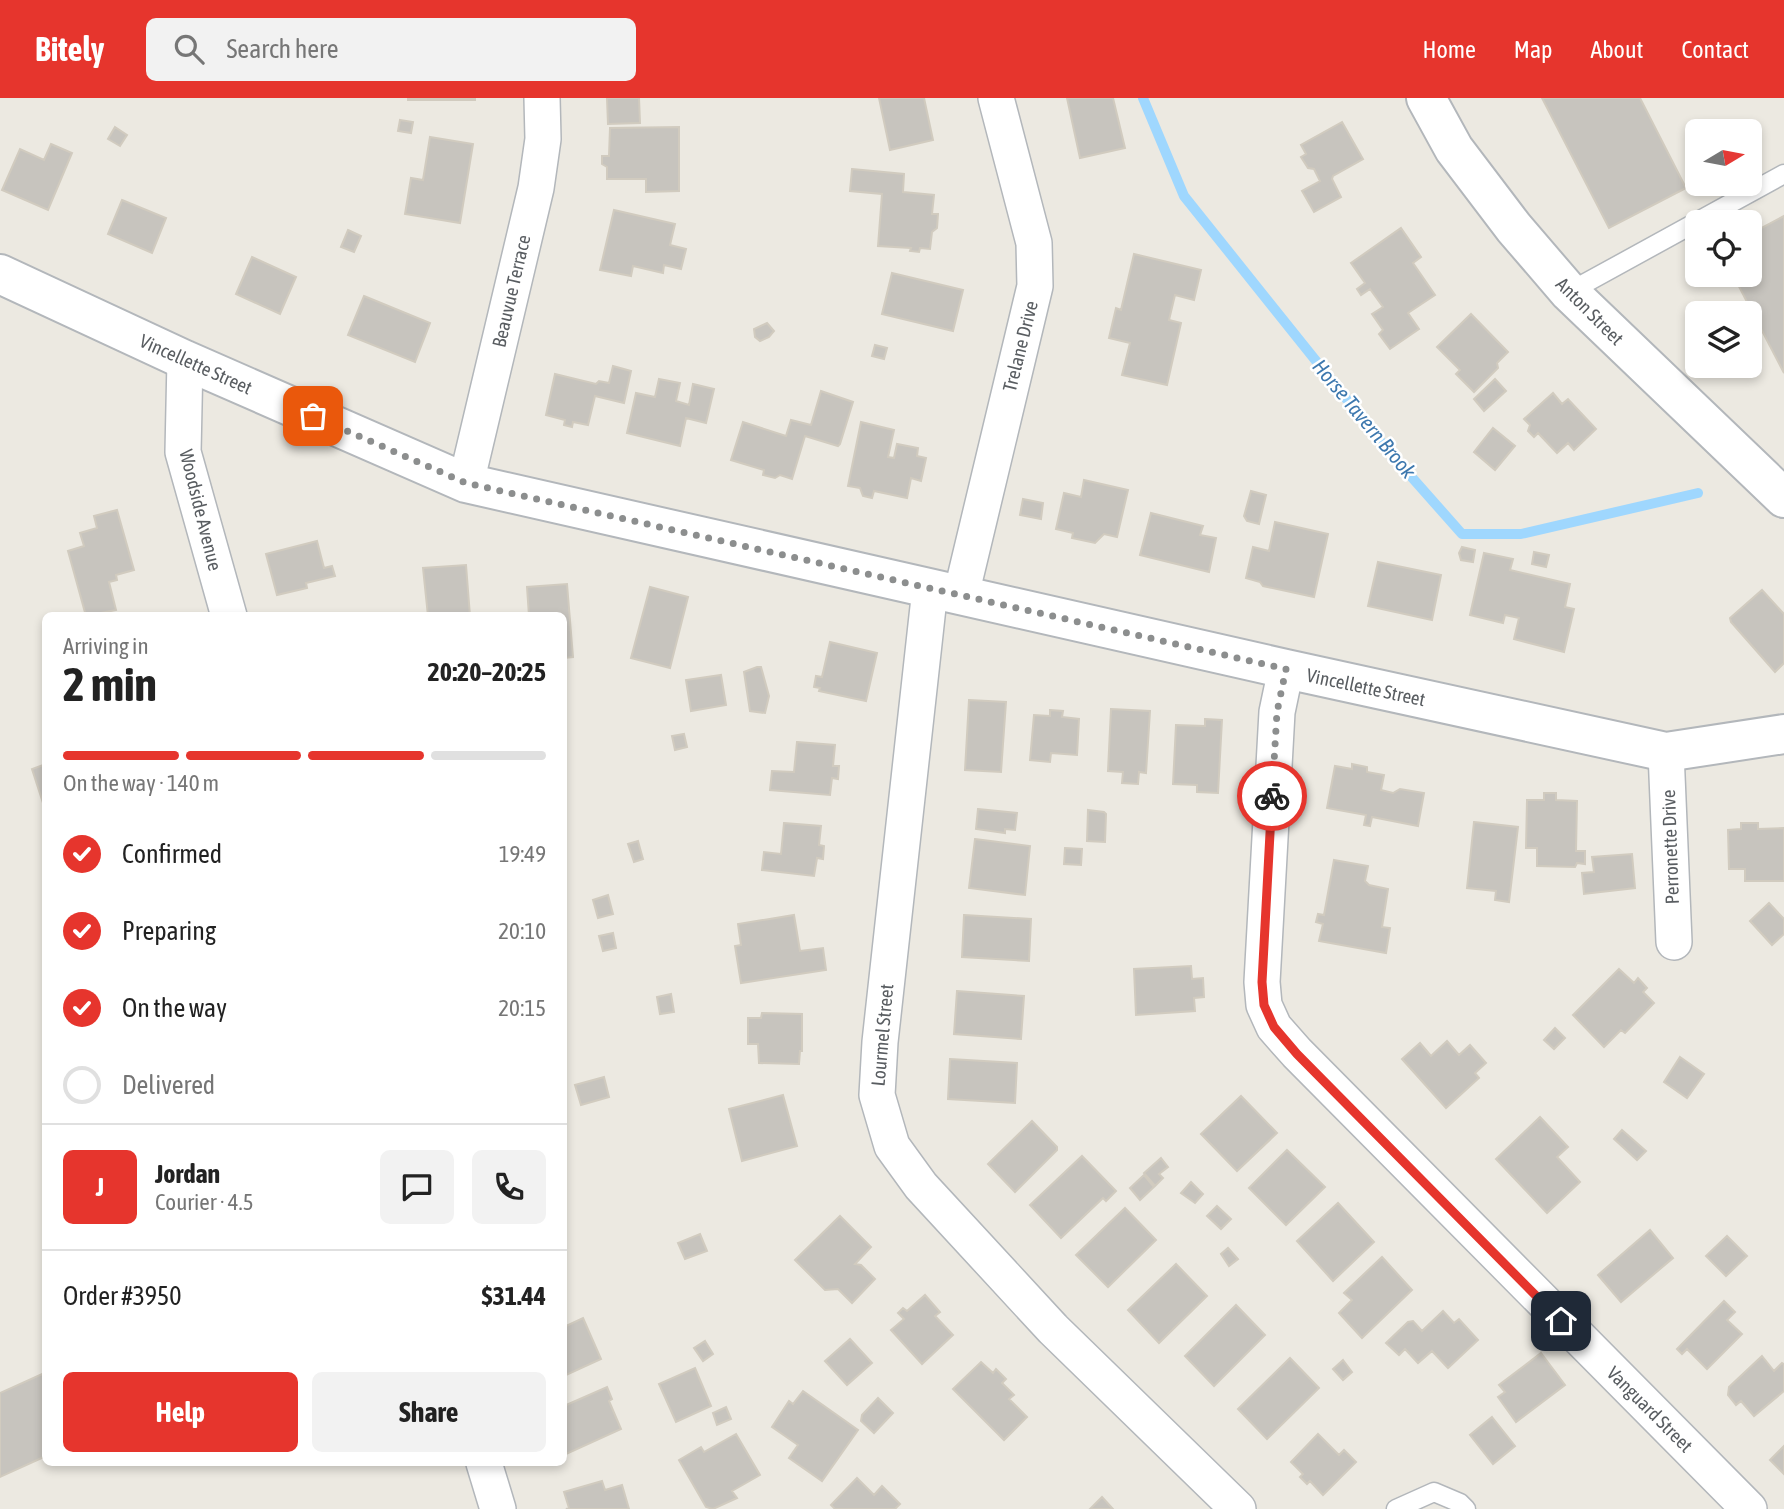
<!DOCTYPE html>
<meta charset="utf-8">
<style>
:root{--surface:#fff;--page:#f2f2f2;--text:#222;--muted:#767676;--line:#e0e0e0;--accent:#e6352d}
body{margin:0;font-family:"Asap Condensed",sans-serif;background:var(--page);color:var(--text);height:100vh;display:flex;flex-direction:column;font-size:26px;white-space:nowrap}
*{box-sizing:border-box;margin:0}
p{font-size:23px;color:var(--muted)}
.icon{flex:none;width:38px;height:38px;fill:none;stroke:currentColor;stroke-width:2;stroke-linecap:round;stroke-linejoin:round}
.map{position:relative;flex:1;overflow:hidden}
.sheet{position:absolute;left:42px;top:514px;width:525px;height:854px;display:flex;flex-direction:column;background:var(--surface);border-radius:10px;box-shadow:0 4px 10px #0003}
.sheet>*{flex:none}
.needle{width:46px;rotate:80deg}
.fabs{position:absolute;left:1685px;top:21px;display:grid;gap:14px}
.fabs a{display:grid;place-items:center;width:77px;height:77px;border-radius:10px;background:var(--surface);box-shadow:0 4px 10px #0003;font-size:35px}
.pin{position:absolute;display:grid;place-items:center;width:60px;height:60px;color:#fff;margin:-30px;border-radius:14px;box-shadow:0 4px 10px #0006}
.courier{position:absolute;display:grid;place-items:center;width:70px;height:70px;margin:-35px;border:5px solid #e6352d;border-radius:50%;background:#fff;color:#222;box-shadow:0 2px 9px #0007}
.head em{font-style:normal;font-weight:700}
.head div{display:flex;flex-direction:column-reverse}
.head{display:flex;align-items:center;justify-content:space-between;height:119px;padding:0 21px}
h1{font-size:46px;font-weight:700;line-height:52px}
.bar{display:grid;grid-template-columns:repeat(4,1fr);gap:10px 7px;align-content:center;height:84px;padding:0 21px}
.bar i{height:9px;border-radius:5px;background:var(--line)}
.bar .current{background:var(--accent)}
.bar p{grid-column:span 4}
.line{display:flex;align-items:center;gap:18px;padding:0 21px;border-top:2px solid var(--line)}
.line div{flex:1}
.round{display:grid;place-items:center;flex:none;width:74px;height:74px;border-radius:10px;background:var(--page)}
ol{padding:0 21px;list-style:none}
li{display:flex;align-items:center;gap:21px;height:77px}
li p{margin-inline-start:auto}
li .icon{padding:7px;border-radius:50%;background:var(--accent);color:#fff;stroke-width:4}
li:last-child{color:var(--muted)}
li i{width:38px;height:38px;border:4px solid var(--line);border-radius:50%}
.cta{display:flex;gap:14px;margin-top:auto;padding:14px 21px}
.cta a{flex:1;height:80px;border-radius:10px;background:var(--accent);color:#fff;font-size:28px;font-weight:700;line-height:80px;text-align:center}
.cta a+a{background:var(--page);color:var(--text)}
header{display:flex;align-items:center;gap:42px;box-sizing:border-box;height:98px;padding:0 35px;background:var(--accent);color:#fff}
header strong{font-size:33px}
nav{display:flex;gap:38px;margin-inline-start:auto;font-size:24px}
.search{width:490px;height:63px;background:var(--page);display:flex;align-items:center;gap:18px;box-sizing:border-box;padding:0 24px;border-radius:10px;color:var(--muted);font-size:26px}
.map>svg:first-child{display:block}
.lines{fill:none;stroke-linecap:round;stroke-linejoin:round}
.stream{stroke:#9fd7fe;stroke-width:10}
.building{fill:#c7c4be;stroke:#d1cbbf;stroke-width:2}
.service-casing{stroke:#b3b7bb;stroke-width:21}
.minor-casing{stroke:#b3b7bb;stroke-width:38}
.tertiary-casing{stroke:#b3b7bb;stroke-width:42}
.service{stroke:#fff;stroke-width:18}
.minor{stroke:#fff;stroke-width:35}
.tertiary{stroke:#fff;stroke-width:38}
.done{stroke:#8c8e8e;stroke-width:7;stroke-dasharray:0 12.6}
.route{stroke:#e6352d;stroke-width:9}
.labels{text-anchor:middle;stroke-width:5;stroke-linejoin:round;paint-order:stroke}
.street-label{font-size:19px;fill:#595d61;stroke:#fff}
.water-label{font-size:21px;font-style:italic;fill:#3d78ae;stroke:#fff}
</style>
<header>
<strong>Bitely</strong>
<div class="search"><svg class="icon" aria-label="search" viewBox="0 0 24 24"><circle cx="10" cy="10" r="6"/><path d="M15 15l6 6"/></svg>Search here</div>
<nav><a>Home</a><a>Map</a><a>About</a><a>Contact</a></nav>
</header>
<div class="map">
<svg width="1784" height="1411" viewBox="0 0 1784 1411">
<rect width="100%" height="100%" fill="#ece9e1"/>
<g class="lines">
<path class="stream" d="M1143,0l41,98 201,251 77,87h59l177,-41"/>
</g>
<path class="building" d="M408,0h67v2h-67z
M607,0h32l1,25 -32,1z
M879,0h45l9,42 -43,10z
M1067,0h46l12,50 -45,10z
M1542,0h98l46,90 -77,40z
M400,22l13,2 -2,11 -13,-2z
M1342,24l21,37 -30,17 -1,3 9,18 -27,15 -12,-21 18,-10 -6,-12 -6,-1 -7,-11 5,-3 -5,-9z
M115,29l12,8 -7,11 -12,-7z
M679,29v64l-33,1v-13h-39v-12l-5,-3v-8h7l1,-28z
M430,39l43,7 -13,79 -55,-9 6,-36 12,2z
M51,46l21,9 -24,57 -46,-20 18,-41 24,11z
M852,71l52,5 -1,18 31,3 -2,19h6l-1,14 -5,4 -2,17 -10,-1 -1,4 -9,-1 1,-3 -33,-2 4,-52 -32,-3z
M122,102l44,18 -14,35 -44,-19z
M614,112l61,14 -5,21 16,4 -5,20 -17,-4 -1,8 -30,-7 -2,10 -31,-6z
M1784,118v157l-51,-98h17v-41z
M1401,130l20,29 -8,6 22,32 -27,18 11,16 -29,20 -11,-15 4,-4 -11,-16 11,-7 -13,-18 -9,6 -4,-6 8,-6 -14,-20z
M348,132l13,6 -7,16 -13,-5z
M1134,156l67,16 -7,30 -19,-5 -6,25 12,3 -14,62 -45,-10 8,-32 -21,-5 7,-30 5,2z
M252,159l44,20 -16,37 -44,-20z
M892,175l71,17 -10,41 -71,-17z
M364,198l66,27 -15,39 -67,-27z
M1471,216l37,38 -11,11 1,5 -24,24 -18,-18 4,-4 -23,-23z
M767,225l7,8 -5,6 -9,4 -5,-4 -1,-8z
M875,247l12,3 -3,11 -12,-3z
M613,268l18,5 -7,32 -29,-7 -7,29 -15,-3 -1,5 -8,-2 1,-5 -19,-5 9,-41 41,10 3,-3 10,2z
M659,281l21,4 -4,18 13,4 4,-21 21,5 -8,34 -20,-5 -6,28 -53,-13 9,-40 19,4z
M1495,281l11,12 -22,20 -10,-12z
M821,293l32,11 -13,42 -2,2 -33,-10 -13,43 -12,-4 -5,3 -12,-3 1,-5 -33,-10 12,-38 43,14 5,-16 20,5z
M1553,295l9,11 6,-5 28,30 -22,21 -6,-7 -11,10 -19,-20 -4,4 -6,-6 2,-6 -6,-6z
M861,324l33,8 -6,27 6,1 3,-14 21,4 -1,8 9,2 -5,23 -10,-3 -4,20 -33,-7 -2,7 -9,-2 -3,-8 -12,-2z
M1493,330l22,18 -20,24 -21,-18z
M1084,382l44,10 -11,47 -13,-3 -9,9 -23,-5 1,-5 -17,-4 8,-36 17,4z
M1251,393l15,4 -7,29 -12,-3 -3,-5z
M1023,401l20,4 -2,16 -21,-4z
M117,412l17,60 -18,5 1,5 -8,2 7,28 -30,6 -18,-65 16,-5 -4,-13 17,-5 -3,-12z
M1151,415l52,13 -3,9 16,3 -7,34 -69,-17z
M1275,424l53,12 -14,63 -51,-11 -3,-4 -14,-4 7,-31 16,4z
M317,443l7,27 8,-2 3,10 -29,7 1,5 -30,7 -11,-41z
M1462,449l13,3 -2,12 -12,-2 -2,-7z
M1534,454l15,3 -3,12 -14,-3z
M1484,455l29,6 -3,11 60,14 -5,23 9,2 -10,43 -50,-13 5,-21 -14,-3 -2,8 -33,-8z
M1378,464l63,13 -9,45 -64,-14z
M466,467l4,51h-42l-5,-48z
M567,486l6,73 -9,1v-42h-35l-2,-29z
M650,489l38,10 -18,71 -39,-10z
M1762,492l22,24v49l-9,9 -44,-50 -1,-4z
M830,544l47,11 -11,48 -47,-10 1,-3 -6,-1 2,-11 6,1z
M757,569h4l8,29 -4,17 -15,-2 -6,-39z
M721,577l5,30 -35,6 -5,-31z
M969,602l37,2 -5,70 -36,-2z
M1111,611l39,2 -4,62 -7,-1 -1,12 -16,-1 1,-11 -15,-1z
M1050,612l13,1 -1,6 17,2 -2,36 -26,-2 -1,9 -20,-2 4,-45 16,1z
M1205,621l17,1 -4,73 -21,-1v-7l-24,-1 3,-59 29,1z
M684,636l3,13 -12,3 -3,-14z
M797,644l38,3 -2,21h6l-1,13 -6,-1 -2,17 -60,-5 2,-19 22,1z
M46,666v38l-3,1 -11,-34z
M1352,666l15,3v5l17,3 -3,15 12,3 7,-4 24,4 -6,33 -46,-9 -2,9 -6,-1 2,-10 -39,-7 8,-42 17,3z
M1544,695h12v7l21,1 -1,50h9v13l-8,-1 -2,4 -38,-1v-18h-11l1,-48h17z
M978,711l39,4 -2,17 -10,-1v4l-29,-4z
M1088,712l16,2 2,2 -1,28 -18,-1z
M1474,724l44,5 -9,75 -14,-2 1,-9 -29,-3z
M784,725l37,3 -2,19 5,1 -1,13 -6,-1 -3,18 -52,-6 2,-18 17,2z
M1741,725h17v6l26,-1v53h-39v-12h-16l-1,-39 13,-1z
M975,741l55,7 -5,49 -56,-7z
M638,743l5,18 -9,3 -6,-18z
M1065,750l17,1 -1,16 -17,-1z
M1632,756l3,34 -51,6 -2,-21 12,-1 -2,-15z
M1334,762l34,6 -3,15 4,4 19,4 -6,38 8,1 -4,25 -67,-12 4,-17 -7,-2 2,-8 6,1z
M608,797l5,19 -15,4 -5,-18z
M1769,805l15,16v15l-12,11 -22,-24z
M794,817l6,36 23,-3 3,22 -85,13 -6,-37 6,-1 -3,-21z
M964,817l67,4 -2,42 -67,-4z
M613,835l3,15 -13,3 -4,-15z
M1191,868l1,13 11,-1 1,19 -10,1 1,13 -59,4 -2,-46z
M1619,871l15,14 4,-5 9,10 -4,4 11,11 -29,30 -4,-3 -17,17 -31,-32z
M957,893l67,5 -3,43 -67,-5z
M671,896l3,18 -14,2 -3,-17z
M762,915l40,1v37h-2l-1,13 -40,-1 -1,-19h-10v-26h13z
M1555,930l10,10 -11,11 -10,-9z
M1447,943l12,14 11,-10 16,18 -11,10 4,5 -33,30 -44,-49 18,-16 11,13z
M1680,959l24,17 -17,24 -23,-16z
M950,961l67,4 -2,40 -67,-4z
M604,979l5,20 -28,8 -6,-20z
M783,997l14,51 -55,15 -13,-52z
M1241,998l36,37 -40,38 -36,-37z
M1540,1019l28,30 -11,10 23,25 -33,31 -51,-54z
M1032,1023l25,26v3l-42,42 -27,-28z
M1622,1032l24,21 -9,9 -23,-21z
M1287,1052l38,37 -39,38 -37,-37z
M1082,1058l34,35 -10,10 -3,-3 -42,40 -31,-33z
M1161,1060l7,9 -9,7 4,4 -8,8 -11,-13z
M1144,1077l10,12 -14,13 -10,-12z
M1191,1084l12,12 -8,9 -14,-10z
M1338,1105l36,39 -41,39 -36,-40z
M1217,1108l14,13 -10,10 -14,-13z
M1125,1110l31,32 -48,47 -32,-32z
M840,1118l31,31 -16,17 6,1 14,14 -23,24 -14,-14 -13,1 -30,-30z
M1650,1132l23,28 -52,44 -23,-27z
M700,1136l7,17 -22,8 -7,-16z
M1727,1138l20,20 -21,20 -20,-20z
M1228,1150l10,11 -9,7 -8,-12z
M1382,1159l30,33 -50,48 -23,-25 13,-13 -8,-7z
M1176,1166l31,32 -48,47 -31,-33z
M925,1197l15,17 -5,4 18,19 -31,29 -31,-34 13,-11 -6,-6 5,-5 4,3z
M1724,1203l11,11 -8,8 15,14 -35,35 -20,-20 -5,5 -5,-5z
M1236,1207l29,30 -51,51 -29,-30z
M1443,1213l11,12 5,-4 19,21 -30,28 -16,-17 -14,12 -13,-14 -6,6 -13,-12 22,-21 5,-1 9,10z
M583,1220l18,41 -37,17v-49z
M850,1241l22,24 -25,22 -22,-24z
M705,1243l8,13 -10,7 -9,-13z
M1541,1255l24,32 -49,37 -18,-25 7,-5 -6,-7z
M1762,1258l12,15 8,-8 2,1v27l-30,25 -13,-15 -5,4 -8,-10 1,-8z
M1290,1260l29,30 -52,51 -29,-30z
M1343,1262l9,12 -9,8 -10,-11z
M981,1264l12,11 3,-4 10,10 -4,4 12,12 -5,4 18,18 -23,23 -51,-51z
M695,1270l16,38 -35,16 -17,-38z
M42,1276l4,8v74l-46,21v-84z
M607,1289l5,12 -3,2 12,28 -57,26v-49z
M803,1293l55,39 -36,51 -33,-23 9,-13 -26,-18 17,-26 4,3z
M878,1300l15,15 -19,20 -13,-12 1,-6z
M726,1309l5,12 -14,6 -4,-12z
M1492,1319l23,29 -22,18 -23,-29z
M736,1336l24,41 -28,16 5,7 -24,11 -7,-2 -27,-47 22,-13 3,5z
M1318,1336l21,21 5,-5 12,12 -33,33 -13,-14 -3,3 -7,-7 3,-3 -12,-12z
M1784,1348v28l-14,-14z
M857,1380l17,17 8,-9 18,18 -5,5h-60l-4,-4z
M602,1383l3,9 17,-5 7,24h-63l3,-1 -5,-16z
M1102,1399l11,12h-23z"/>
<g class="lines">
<defs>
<path id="service" d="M1569,194l215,-118
M1396,1411l38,-17 26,11 6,6"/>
<path id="minor" d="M185,262l-2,92 46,164
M466,385l70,-295 7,-49 -1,-41
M930,491l-50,453 -3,53 15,51 29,40 132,143 185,180
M961,497l74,-309 -1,-43 -38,-145
M1286,571l-9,43 -15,270 2,23 10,22 23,26 452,456
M1666,654l8,190
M484,1365l14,46"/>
<path id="tertiary" d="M1426,0l28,51 60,79 55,64 215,206
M0,176l185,86 281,123 820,186 380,83 118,-18"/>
</defs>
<use href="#service" class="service-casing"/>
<use href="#minor" class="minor-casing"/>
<use href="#tertiary" class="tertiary-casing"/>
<use href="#service" class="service"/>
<use href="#minor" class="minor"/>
<use href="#tertiary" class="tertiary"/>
</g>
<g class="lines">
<path class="done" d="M313,318l153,67 820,186 -9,43 -5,84"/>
<path class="route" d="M1272,698l-10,186 2,23 10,22 23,27 264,267"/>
</g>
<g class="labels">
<g class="street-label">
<text transform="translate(511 193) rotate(-77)" y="7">Beauvue Terrace</text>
<text transform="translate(1590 213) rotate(45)" y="7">Anton Street</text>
<text transform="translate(1020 248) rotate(-76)" y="7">Trelane Drive</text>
<text transform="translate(196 266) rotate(24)" y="7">Vincellette Street</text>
<text transform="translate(201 412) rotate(76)" y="7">Woodside Avenue</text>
<text transform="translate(1366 589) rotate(12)" y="7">Vincellette Street</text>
<text transform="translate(1670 749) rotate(-92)" y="7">Perronette Drive</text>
<text transform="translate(882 937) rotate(-85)" y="7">Lourmel Street</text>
<text transform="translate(1650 1311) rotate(45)" y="7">Vanguard Street</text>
</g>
<g class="water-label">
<text transform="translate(1364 321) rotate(50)" y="7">Horse Tavern Brook</text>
</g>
</g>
</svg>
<div class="fabs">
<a><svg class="needle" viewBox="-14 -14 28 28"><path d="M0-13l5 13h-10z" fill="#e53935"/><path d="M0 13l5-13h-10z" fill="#767676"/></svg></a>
<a><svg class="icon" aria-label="locate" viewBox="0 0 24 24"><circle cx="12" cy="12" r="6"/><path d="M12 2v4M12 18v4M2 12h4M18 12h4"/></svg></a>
<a><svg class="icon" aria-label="layers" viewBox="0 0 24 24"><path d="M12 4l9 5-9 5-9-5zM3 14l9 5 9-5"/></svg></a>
</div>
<div class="pin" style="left:313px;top:318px;background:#ea580c"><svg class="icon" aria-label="bag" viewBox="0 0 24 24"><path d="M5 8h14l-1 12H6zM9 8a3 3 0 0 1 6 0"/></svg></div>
<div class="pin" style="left:1561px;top:1223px;background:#1f2937"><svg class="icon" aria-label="home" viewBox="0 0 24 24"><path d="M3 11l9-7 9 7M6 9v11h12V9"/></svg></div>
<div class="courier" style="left:1272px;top:698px"><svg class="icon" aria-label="bike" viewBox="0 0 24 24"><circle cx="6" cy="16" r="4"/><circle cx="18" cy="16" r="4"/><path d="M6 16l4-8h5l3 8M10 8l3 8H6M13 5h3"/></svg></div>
<section class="sheet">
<div class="head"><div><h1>2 min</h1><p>Arriving in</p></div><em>20:20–20:25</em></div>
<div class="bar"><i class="current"></i><i class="current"></i><i class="current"></i><i></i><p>On the way · 140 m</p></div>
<ol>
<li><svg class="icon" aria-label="check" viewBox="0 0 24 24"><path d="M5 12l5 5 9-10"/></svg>Confirmed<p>19:49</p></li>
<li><svg class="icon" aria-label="check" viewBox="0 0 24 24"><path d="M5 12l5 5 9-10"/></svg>Preparing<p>20:10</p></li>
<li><svg class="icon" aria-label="check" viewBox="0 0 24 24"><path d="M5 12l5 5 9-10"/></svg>On the way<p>20:15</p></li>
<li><i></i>Delivered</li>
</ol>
<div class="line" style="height:126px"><b class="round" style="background:var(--accent);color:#fff">J</b><div><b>Jordan</b><p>Courier · 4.5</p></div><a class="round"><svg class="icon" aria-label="chat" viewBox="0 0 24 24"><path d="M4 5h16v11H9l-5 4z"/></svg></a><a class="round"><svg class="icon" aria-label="phone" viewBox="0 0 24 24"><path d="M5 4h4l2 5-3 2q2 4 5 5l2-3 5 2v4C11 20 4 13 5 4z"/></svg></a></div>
<div class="line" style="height:91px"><div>Order #3950</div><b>$31.44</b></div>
<div class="cta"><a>Help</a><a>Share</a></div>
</section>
</div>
